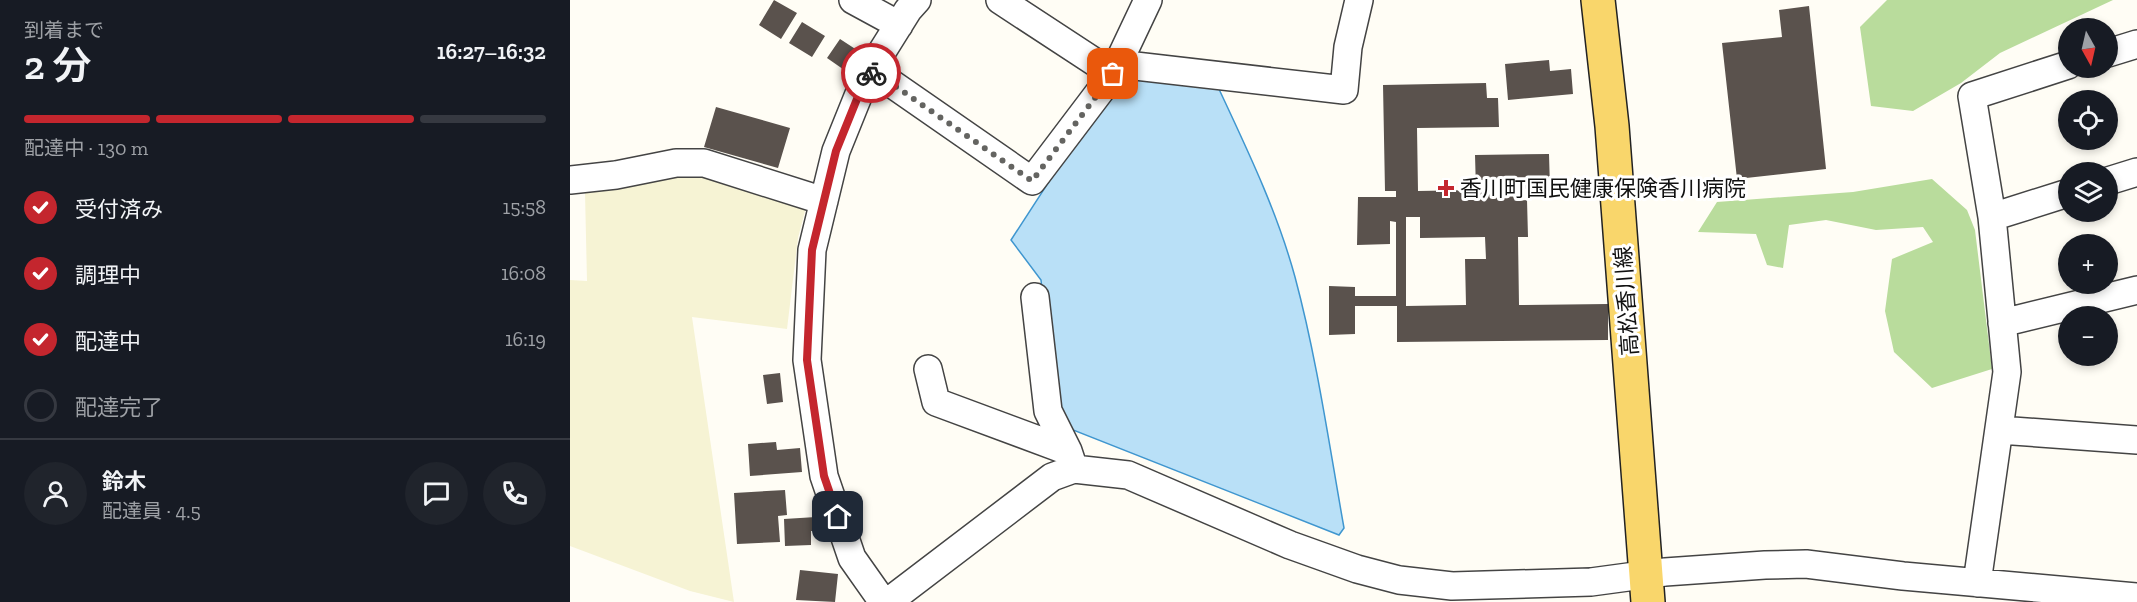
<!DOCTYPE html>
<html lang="ja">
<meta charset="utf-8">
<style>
:root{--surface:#171b24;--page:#20242c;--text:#f1f3f6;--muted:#9ea1a6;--line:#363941;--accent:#c4262e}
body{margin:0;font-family:"Zilla Slab","Noto Sans JP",serif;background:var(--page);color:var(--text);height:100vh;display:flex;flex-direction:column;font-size:22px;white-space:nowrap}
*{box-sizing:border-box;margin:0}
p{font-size:20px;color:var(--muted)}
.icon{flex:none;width:33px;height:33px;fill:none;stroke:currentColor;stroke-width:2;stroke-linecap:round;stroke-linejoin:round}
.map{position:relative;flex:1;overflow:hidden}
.sheet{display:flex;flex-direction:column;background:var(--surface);width:570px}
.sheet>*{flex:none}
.needle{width:39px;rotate:172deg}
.buttons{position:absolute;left:1488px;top:18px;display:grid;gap:12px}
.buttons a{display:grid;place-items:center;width:60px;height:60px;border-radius:50%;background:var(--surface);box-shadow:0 3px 9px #0003;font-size:30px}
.pin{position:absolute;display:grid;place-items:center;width:51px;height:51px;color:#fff;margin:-26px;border-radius:12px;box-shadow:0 3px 9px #0006}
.courier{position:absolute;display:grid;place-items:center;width:60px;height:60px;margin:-30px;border:4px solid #c4262e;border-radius:50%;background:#fff;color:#222;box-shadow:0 2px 8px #0007}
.headline em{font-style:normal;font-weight:600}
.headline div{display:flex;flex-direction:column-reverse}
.headline{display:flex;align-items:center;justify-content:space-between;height:102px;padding:0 24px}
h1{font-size:39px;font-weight:600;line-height:45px}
.bar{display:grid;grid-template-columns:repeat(4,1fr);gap:9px 6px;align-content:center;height:72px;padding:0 24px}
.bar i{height:8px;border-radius:4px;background:var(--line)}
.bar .on{background:var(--accent)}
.bar p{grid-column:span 4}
.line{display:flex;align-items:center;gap:15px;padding:0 24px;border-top:2px solid var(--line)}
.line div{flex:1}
.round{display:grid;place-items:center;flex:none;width:63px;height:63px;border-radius:32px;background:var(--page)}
ol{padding:0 24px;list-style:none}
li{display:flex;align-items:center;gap:18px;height:66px}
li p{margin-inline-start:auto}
li .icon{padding:6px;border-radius:50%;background:var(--accent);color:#fff;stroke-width:4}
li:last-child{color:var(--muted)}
li i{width:33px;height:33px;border:3px solid var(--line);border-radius:50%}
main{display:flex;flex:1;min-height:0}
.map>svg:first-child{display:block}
.farmland{fill:#f6f3d4}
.forest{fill:#b9dc9c}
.water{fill:#b9e0f7;stroke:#3f96cf;stroke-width:1.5}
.building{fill:#5a524d;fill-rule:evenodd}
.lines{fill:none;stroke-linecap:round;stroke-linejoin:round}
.minor-casing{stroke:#444;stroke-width:30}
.major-casing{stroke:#222;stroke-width:36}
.minor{stroke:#fff;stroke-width:27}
.major{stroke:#f9d66b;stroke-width:33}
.done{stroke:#646461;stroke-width:6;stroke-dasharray:0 10.8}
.route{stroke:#c4262e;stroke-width:8}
.poi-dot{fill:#c4262e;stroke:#fff;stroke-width:2}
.labels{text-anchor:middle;stroke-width:6;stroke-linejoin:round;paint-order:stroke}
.poi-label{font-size:22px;fill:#111;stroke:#fff;text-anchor:start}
.street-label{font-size:22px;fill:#111;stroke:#fff}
</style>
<main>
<section class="sheet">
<div class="headline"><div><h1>2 分</h1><p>到着まで</p></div><em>16:27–16:32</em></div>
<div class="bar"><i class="on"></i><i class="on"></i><i class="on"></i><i></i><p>配達中 · 130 m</p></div>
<ol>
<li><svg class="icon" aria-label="check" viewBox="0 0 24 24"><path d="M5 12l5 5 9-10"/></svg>受付済み<p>15:58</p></li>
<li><svg class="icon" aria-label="check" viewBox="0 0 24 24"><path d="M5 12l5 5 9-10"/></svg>調理中<p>16:08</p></li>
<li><svg class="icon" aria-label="check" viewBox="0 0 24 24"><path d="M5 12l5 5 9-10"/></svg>配達中<p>16:19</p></li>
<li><i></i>配達完了</li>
</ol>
<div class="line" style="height:108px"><a class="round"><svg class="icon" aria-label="person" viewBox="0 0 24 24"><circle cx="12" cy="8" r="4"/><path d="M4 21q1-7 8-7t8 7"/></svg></a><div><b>鈴木</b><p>配達員 · 4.5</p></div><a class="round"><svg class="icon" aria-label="chat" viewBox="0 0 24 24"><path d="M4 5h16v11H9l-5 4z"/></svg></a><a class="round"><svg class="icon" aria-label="phone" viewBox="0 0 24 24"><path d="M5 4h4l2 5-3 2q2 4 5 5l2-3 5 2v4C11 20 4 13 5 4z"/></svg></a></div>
</section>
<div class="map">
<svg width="1567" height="602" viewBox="0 0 1567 602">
<rect width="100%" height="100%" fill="#fffdf5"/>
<path class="farmland" d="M111,176h27l98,31 -8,31 -11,91 -95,-12 42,285 -44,-11 -120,-45v-266l17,1 -2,-88z"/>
<path class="forest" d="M1317,0h226l-113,53 -39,30 -48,28 -42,-5 -11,-79z
M1362,179l35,31 8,20 17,139 -60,19 -38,-36 -9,-41 7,-52 41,-17 -10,-15 -47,3 -50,-10 -37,5 -6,43 -16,-3 -11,-31 -58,-2 19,-30 136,-10z"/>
<path class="water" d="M571,76l77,11c29,62 59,124 77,190 22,82 34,167 49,251l-5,7 -266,-105 -19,-30 -13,-120 -30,-40 96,-148z"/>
<path class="building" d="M204,0l23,13 -16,26 -22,-14z
M1239,6l17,163 -89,10 -15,-136 60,-6 -3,-27z
M232,22l23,14 -13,21 -23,-14z
M270,39l23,15 -13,20 -23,-16z
M979,60l1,11 21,-2 2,25 -65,6 -3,-36z
M916,83l1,15h11l1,29 -82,1 1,63 58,-1 -1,-35 74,-1 1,34 -33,1 1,12 9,-1 1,37h-10l1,68 89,-1v36l-211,2v-36h-42v28l-26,1v-49l26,1v9h41v-74l-6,-1v23l-33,1 1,-48h38v-6h-11l-2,-106zM836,217h14v21l65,-1 1,22h-21l1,46 -60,1z
M146,107l74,21 -12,40 -74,-21z
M210,373l3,29 -16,2 -4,-29z
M206,442l1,8 23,-2 2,24 -52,4 -2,-32z
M215,490l2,25 -9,1 2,26 -43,2 -3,-51z
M246,517v14h-5v14l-26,1 -1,-27z
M230,570l38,4 -3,28 -39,-2z"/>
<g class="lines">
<defs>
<path id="minor" d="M283,0l46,25
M430,0l113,74
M1538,53l29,-9
M548,64l226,26 4,-43 11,-47
M302,70l160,111 81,-107 35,-74
M0,180l46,-5 60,-12h28l120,38
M1538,181l29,-9
M1422,217l76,-24
M465,297l13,114 20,40 6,18
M1432,323l135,-33
M358,369l8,33 132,49
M1429,430l138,10
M1407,583l30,-211 -15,-155 -20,-121 96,-31
M313,602l-31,-44 -28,-82 -17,-116 5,-110 24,-99 23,-57 19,-36 30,-48 9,-10
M318,602l164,-125 22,-8 54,6 162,70 67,24 42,11 53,6 139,-4 74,-10 100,-7 41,-1 97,12 234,21"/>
<path id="major" d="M1028,0l14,126 36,476"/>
</defs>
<use href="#minor" class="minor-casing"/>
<use href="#major" class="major-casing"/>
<use href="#minor" class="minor"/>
<use href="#major" class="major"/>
</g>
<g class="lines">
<path class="done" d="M301,73l1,-3 160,111 81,-107"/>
<path class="route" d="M268,517l-14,-41 -17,-116 5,-110 24,-99 23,-57 12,-21"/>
</g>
<path class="poi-dot" d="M873 179h6v6h6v6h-6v6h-6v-6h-6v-6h6z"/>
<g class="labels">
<g class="poi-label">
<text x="890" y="196">香川町国民健康保険香川病院</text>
</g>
<g class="street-label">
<text transform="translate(1056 301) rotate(-94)" y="8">高松香川線</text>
</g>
</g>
</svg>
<div class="buttons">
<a><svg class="needle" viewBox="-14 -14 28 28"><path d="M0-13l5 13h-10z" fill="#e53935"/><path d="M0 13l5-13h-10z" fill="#9ea1a6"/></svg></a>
<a><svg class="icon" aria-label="locate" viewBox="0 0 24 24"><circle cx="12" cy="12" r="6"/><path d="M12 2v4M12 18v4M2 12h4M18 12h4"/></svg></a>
<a><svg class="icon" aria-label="layers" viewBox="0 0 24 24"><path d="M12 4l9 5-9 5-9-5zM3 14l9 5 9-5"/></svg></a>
<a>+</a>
<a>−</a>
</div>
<div class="pin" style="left:543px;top:74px;background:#ea580c"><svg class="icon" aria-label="bag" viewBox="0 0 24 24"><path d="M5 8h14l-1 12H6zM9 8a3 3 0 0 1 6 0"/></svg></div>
<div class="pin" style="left:268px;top:517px;background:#1f2937"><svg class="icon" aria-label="home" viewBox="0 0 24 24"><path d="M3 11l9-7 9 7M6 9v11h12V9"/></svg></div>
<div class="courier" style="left:301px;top:73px"><svg class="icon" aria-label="bike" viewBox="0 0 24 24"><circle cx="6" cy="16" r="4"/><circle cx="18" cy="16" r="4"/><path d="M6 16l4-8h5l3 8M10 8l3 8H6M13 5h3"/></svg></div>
</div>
</main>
